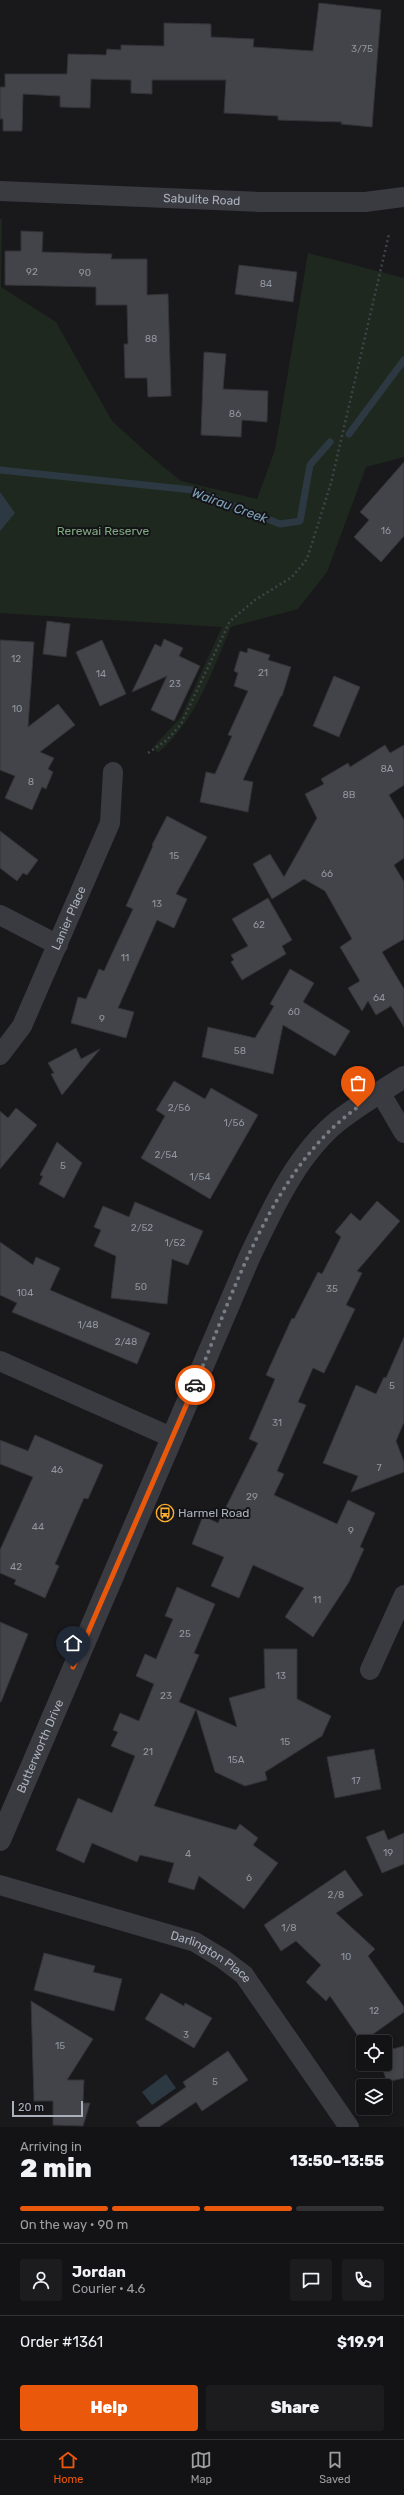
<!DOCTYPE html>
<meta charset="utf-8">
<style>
:root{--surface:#131315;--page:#1c1c1e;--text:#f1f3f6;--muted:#9d9ea0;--line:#323234;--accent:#ea580c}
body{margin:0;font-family:Rubik,sans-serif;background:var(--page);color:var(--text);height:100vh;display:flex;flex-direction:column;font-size:15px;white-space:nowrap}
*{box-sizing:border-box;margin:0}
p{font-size:13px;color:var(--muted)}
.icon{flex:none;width:22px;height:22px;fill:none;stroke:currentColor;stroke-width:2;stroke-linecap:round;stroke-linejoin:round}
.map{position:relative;height:2127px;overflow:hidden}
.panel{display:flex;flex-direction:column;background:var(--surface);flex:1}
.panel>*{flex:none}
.buttons{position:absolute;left:356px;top:2035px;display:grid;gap:8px}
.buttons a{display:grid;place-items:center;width:36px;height:36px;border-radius:4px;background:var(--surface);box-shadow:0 2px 6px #0003,0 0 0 1px var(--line);font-size:20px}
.scale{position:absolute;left:12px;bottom:10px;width:71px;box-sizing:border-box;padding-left:4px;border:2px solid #aab1bd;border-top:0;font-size:11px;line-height:14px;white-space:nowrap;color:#aab1bd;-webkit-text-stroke:3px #141417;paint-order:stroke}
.pin{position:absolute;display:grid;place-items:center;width:34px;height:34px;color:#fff;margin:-41px -17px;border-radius:50% 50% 50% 0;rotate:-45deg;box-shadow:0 0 4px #0007}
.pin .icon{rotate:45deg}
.courier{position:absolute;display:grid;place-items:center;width:40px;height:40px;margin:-20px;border:3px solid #ea580c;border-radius:50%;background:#fff;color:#222;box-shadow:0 1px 5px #0007}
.overview em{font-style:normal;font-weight:800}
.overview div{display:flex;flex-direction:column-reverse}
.overview{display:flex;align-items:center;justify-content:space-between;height:68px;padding:0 20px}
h1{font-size:26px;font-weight:800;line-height:30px}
.bar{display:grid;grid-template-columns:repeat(4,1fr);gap:6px 4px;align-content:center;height:48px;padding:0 20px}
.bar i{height:5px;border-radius:3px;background:var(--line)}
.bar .active{background:var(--accent)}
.bar p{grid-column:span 4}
.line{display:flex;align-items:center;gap:10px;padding:0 20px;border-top:1px solid var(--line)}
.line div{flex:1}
.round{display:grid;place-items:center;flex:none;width:42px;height:42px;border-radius:4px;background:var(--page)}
.primary-button{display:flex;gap:8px;margin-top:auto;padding:8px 20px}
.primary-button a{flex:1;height:46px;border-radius:4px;background:var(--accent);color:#fff;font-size:16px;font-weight:800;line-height:46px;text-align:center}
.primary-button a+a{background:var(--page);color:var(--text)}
.tabs{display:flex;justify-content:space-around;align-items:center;height:56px;border-top:1px solid var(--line);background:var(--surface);font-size:11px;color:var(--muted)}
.tabs a{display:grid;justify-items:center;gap:2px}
.tabs .active{color:var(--accent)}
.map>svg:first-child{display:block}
.green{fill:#1e281f}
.water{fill:#2d3942}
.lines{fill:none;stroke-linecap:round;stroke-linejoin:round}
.stream{stroke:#2d3942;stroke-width:7}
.building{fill:#434449;stroke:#333338}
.path{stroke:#404248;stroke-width:2.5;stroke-dasharray:2 3;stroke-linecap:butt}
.minor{stroke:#3a3b41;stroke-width:20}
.tertiary{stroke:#3a3b41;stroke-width:22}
.done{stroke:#777c85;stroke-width:4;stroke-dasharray:0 7.2}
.route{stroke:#ea580c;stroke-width:5}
.labels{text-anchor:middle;stroke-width:4;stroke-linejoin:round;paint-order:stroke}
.number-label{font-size:10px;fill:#9096a0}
.street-label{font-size:12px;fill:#aab1bd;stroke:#141417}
.park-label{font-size:12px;fill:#80a981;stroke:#141417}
.poi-label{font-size:12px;fill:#aab1bd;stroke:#141417;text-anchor:start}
.water-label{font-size:13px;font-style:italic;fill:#7ea1ba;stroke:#141417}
</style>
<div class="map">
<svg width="404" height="2127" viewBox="0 0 404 2127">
<rect width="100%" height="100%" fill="#19191c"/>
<path class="green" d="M0,219h2l-1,68 55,35 56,99 42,38 27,22 76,18 18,-49 33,-197 96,25v179l-38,10 -39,105 -29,37 -67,18c-19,44 -35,94 -73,126l-5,-6 28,-30 41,-90 -222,-14z"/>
<path class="water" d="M0,492l15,21 -15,18z
M166,2074l10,14 -24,17 -10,-13z"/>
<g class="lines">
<path class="stream" d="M349,434l55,-74
M0,470l193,20 87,34 20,-3 10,-56 20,-23"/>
</g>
<path class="building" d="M319,3l62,7 -9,117 -31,-3 1,-2 -64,-2v-4l-54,-3 2,-33h-74v14l-21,-1v-13l-40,-1 -1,29 -30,-1v-11l-37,-2 -1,37h-19v-12h-3v-32h5v-13h62l1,-20 38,1 1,-6 14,1v-5l43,1v-23l47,1v13l43,2 -1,8 60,4z
M21,231l22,1 -1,20 70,2 -1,5h36v36l21,-1 3,102 -23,1 -1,-19h-22l-1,-34h4l-1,-39h-31v-18l-91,-2v-34h16z
M239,265l58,7 -4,30 -58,-8z
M204,352l22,2 -3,35 45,2 -1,31 -25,-2 -1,17 -40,-2z
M404,462v74l-23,26 -27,-25 15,-17 -9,-8z
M47,621l23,3 -4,33 -23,-3z
M164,639l19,9 -4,8 21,10 -26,55 -23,-11 16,-34 -35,16 23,-48 6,3z
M0,640l34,2 -6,85 30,-23 17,21 -35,27 14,6 -6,11 5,3 -7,17 -4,-2 -10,23 -27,-12 10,-22 -15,-6z
M102,640l24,54 -26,12 -24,-54z
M248,648l22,7 -2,5 23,7 -9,29h-1l-38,84 10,2 -5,30 -48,-10 6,-30 9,2 17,-38 -4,-1 20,-44 -14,-5 4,-13 -4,-2 6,-20 7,2z
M334,676l26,11 -21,50 -26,-11z
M385,745l5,8 14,-8v40l-15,10 15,25v38l-10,7 10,17v57l-22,13 22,37v38l-13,-21 -15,9 -8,-14 -6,10 -14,-23 12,-7 -20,-34 12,-8 -27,-48 -21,-12 -32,20 -19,-35 17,-10 14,23 33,-59 -12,-24 19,-10 -3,-5 27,-16 2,4z
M167,816l40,21 -31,57 11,5 -13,29 -17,-8 -39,88 16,4 -8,26 -55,-15 7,-26 8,2 13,-30 5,2 12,-26 17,-36 -7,-3 27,-60 -1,-1z
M0,831l38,29 -11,15 -4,-2 -6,8 -17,-13z
M268,898l24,42 -10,6 4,8 -44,26 -11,-18 3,-2 -3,-5 17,-9 -16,-27z
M290,969l24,14 -11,19 47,29 -15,25 -52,-31 -10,49 -71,-17 6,-30 47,11 19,-32 -4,-2z
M76,1048l5,11 19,-10 -38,46 -11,-21 3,-1 -6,-10z
M174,1081l31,18 6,-11 47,27 -48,84 -69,-41 24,-42 -9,-6z
M16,1108l21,17 -37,44v-58l8,7z
M57,1142l25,21 -18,35 -25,-14 4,-8 -3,-1z
M377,1201l23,20 -43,50 5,2 -16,32 9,4 -31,64 -11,-5 -15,34 8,3 -29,66 7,3 -10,21 63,29 11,-24 27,13 -15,34 4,2 -15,33 -36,55 -28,-20 19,-29 -51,-23 -14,33 -28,-12 13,-29 -32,-13 11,-28 15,7 40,-80 -9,-4 26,-60 -9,-4 26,-57 2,1 24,-47 4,2 19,-37 -6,-5 16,-19 9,8z
M135,1202l68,29 -15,34 -16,-6 -5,45 -56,-6 5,-42 -22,-10 7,-16 -7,-3 9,-21 26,11z
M0,1242l33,23 3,-8 24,11 -10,22 100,43 -13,31 -125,-52 5,-9 -17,-8z
M404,1337v85l-8,19 8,21v10l-53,20 7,-16 -35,-13 33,-78 20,9 8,-17 2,1z
M35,1435l68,30 -15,34 -4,-1 -29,66 4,2 -14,32 -31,-14 2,-4 -16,-7v-23l33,-73 -33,-13v-24l28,11z
M177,1587l38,17 -21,49 5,2 -20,47 58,25 -8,-29 36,-10 -1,-39h33v50l34,17 -9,20 -57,36 2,8 -22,6 -30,-14 -19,-63 -42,97 82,24 4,-6 18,14 -5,7 25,18 -34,46 -45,-33 -5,14 -26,-8 6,-19 -34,-8 -3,7 -45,-19 -8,20 -28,-13 22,-52 34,15 23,-57 -24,-10 7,-14 -5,-2 7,-17 19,8 15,-37 -18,-8 9,-22 11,5 17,-40 -8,-3z
M0,1622l28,12 -27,68h-1z
M374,1749l7,40 -46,9 -8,-41z
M384,1830l4,10 16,-7v31l-22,9 -16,-36z
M345,1870l18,25 -27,18 39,36 -7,7 36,51v5l-42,30 -32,-46 -4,5 -20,-19 15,-17 -25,-24 -15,10 -17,-26z
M44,1953l51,13 -2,6 29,7 -8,32 -80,-21z
M161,1993l23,13 1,-3 27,15 -18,30 -49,-29z
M31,2001l62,38 -26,41h17l-1,23h7l-7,23 -30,-1v-24h-19z
M404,2046v32l-17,4 -6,-18h4v-13z
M228,2051l20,29 -46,31 -6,-9 -37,25h-19l-4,-5 50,-35 -3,-5z"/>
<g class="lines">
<path class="path" d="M148,753l19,-13 14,-16 49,-103 25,-21 37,-23 15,-18 24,-76 58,-249"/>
<g class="minor">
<path id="s1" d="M0,191l260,11h105l39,-5"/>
<path d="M0,915l58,30"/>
<path id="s2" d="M0,1055l22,-29 88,-203 3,-51"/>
<path d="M380,1092l24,41"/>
<path d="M0,1361l173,77"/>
<path d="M370,1670l34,-75"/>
<path id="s3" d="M0,1885l195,57 28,17 21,16 105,152"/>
</g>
<path class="tertiary" id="s4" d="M0,1840l249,-582c23,-48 47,-103 89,-137 21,-16 44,-30 66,-44"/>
</g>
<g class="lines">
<path class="done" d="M195,1385c39,-94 77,-217 163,-278"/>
<path class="route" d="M73,1667l122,-282"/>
</g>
<defs>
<symbol id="bus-ring" viewBox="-11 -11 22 22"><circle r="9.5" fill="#141417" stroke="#ffb12e" stroke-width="1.5"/><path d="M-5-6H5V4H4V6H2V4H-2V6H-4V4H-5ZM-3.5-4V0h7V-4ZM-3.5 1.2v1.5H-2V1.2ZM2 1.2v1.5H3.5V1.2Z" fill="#ffb12e"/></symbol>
</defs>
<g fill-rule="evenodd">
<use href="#bus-ring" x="155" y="1503" width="20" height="20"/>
</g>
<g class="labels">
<g class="number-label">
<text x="362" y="52">3/75</text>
<text x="32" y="275">92</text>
<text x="85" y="276">90</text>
<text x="266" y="287">84</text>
<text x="151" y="342">88</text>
<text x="235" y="417">86</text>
<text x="386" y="534">16</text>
<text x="16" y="662">12</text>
<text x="263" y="676">21</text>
<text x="101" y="677">14</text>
<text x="175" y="687">23</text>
<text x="17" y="712">10</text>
<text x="387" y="772">8A</text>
<text x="31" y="785">8</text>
<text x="349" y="798">8B</text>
<text x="174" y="859">15</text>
<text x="327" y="877">66</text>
<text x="157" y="907">13</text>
<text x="259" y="928">62</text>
<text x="125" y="961">11</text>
<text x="379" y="1001">64</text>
<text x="294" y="1015">60</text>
<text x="102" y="1022">9</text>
<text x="240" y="1054">58</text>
<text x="179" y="1111">2/56</text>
<text x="234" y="1126">1/56</text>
<text x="166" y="1158">2/54</text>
<text x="63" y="1169">5</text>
<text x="200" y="1180">1/54</text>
<text x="142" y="1231">2/52</text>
<text x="175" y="1246">1/52</text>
<text x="141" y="1290">50</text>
<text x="332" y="1292">35</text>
<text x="25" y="1296">104</text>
<text x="88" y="1328">1/48</text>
<text x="126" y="1345">2/48</text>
<text x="392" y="1389">5</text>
<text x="277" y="1426">31</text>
<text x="379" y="1471">7</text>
<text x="57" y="1473">46</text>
<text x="252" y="1500">29</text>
<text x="38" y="1530">44</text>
<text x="351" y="1534">9</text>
<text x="16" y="1570">42</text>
<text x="317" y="1603">11</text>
<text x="185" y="1637">25</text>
<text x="281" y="1679">13</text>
<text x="166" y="1699">23</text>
<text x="285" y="1745">15</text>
<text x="148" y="1755">21</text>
<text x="236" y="1763">15A</text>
<text x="356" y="1784">17</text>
<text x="388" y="1856">19</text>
<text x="188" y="1857">4</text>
<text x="249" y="1881">6</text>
<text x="336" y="1898">2/8</text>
<text x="289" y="1931">1/8</text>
<text x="346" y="1960">10</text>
<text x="374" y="2014">12</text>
<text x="186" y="2038">3</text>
<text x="60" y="2049">15</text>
<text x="215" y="2085">5</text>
</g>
<g class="street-label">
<text dy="4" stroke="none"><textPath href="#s1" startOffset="202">Sabulite Road</textPath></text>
<text dy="4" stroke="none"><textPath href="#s2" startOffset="154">Lanier Place</textPath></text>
<text dy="4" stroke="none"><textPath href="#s4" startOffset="102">Butterworth Drive</textPath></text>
<text dy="4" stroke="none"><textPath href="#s3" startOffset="224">Darlington Place</textPath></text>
</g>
<g class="park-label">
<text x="103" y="535">Rerewai Reserve</text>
</g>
<g class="poi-label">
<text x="178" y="1517">Harmel Road</text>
</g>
<g class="water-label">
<text transform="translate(230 505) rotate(20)" y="5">Wairau Creek</text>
</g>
</g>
</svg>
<div class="buttons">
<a><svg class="icon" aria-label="locate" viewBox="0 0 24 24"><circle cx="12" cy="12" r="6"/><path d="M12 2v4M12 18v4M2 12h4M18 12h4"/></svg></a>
<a><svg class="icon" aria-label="layers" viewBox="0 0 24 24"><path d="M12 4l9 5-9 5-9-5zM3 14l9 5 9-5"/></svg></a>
</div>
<div class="scale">20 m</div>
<div class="pin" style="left:358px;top:1107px;background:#ea580c"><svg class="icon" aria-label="bag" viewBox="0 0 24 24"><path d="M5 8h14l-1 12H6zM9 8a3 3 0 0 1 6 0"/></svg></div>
<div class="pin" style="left:73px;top:1667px;background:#1f2937"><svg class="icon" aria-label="home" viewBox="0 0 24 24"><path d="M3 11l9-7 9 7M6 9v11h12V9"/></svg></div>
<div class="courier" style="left:195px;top:1385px"><svg class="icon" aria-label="car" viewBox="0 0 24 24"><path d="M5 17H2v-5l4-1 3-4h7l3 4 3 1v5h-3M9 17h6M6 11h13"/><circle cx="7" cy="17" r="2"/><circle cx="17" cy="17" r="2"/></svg></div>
</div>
<section class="panel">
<div class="overview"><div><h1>2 min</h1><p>Arriving in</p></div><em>13:50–13:55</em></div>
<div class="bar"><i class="active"></i><i class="active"></i><i class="active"></i><i></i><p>On the way · 90 m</p></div>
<div class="line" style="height:72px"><a class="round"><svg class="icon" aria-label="person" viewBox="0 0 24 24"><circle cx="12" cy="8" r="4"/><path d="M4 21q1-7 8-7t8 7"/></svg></a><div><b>Jordan</b><p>Courier · 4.6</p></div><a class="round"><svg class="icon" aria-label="chat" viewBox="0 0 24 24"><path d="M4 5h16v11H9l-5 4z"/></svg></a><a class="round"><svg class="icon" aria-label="phone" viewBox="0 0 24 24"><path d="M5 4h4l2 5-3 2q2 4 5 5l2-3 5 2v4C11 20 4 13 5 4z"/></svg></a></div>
<div class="line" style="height:52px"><div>Order #1361</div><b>$19.91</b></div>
<div class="primary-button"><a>Help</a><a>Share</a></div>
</section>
<nav class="tabs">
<a class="active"><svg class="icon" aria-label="home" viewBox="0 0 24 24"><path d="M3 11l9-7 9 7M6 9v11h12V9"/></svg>Home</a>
<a><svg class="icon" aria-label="map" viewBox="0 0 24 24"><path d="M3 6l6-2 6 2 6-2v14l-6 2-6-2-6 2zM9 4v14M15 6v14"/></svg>Map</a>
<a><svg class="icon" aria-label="saved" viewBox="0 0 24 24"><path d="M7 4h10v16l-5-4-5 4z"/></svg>Saved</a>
</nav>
